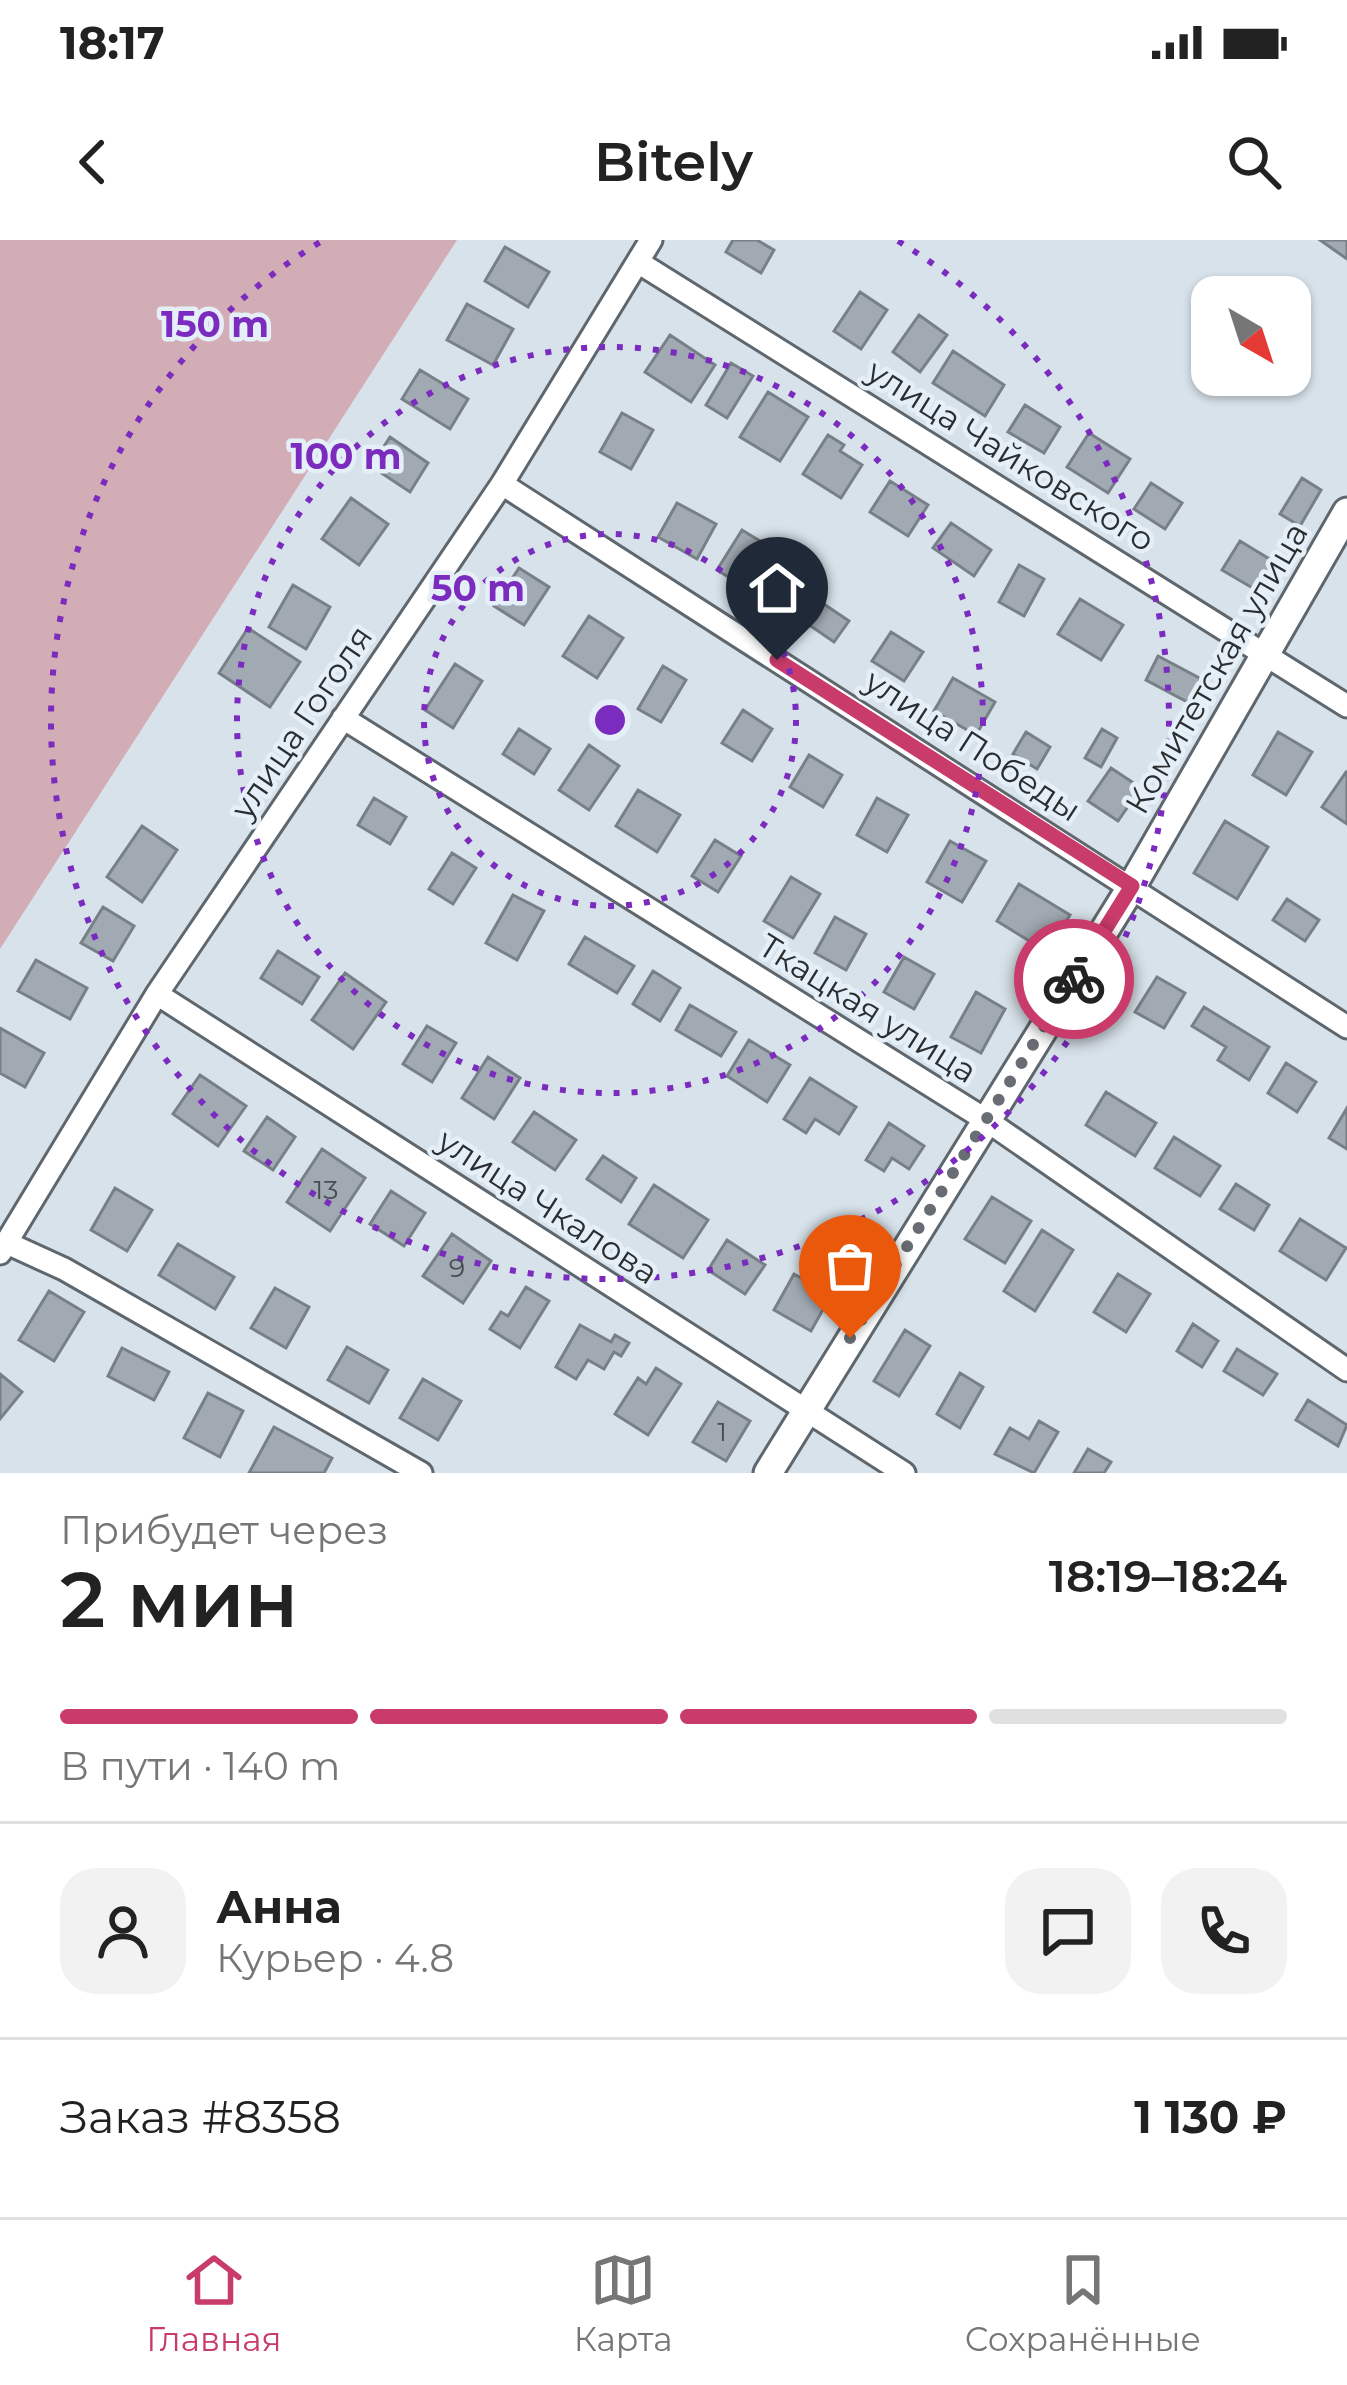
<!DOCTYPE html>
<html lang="ru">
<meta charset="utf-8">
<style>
:root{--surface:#fff;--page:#f2f2f2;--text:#222;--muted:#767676;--line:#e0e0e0;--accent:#c83b6a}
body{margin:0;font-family:Montserrat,sans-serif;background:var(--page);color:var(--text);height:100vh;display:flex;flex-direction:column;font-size:45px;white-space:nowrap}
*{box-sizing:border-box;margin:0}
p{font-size:39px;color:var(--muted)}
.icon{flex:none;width:66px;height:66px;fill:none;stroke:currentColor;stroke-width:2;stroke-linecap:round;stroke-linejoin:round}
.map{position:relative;height:1233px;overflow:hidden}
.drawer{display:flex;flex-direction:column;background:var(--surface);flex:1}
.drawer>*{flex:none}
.needle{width:78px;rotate:141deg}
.fabs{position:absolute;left:1191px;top:36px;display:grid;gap:24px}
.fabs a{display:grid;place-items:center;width:120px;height:120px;border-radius:24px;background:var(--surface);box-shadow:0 3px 9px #0004;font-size:60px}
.pin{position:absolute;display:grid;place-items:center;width:102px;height:102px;color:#fff;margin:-123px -51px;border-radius:50% 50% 50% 0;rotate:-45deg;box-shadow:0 0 12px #0007}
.pin .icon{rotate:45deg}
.courier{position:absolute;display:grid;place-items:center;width:120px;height:120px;margin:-60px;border:9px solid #c83b6a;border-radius:50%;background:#fff;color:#222;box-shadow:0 3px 15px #0007}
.head em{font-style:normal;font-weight:600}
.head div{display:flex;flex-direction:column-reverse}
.head{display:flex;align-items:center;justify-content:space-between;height:204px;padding:0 60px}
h1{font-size:78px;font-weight:600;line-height:90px}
.bar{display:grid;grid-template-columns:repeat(4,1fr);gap:18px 12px;align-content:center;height:144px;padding:0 60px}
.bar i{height:15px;border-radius:9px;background:var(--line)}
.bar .active{background:var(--accent)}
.bar p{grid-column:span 4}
.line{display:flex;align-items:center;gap:30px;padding:0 60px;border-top:3px solid var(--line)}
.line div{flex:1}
.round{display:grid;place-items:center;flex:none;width:126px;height:126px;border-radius:36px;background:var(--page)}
.status{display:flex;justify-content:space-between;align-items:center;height:84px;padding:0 60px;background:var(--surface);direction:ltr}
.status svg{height:33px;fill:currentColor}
header{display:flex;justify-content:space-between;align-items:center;height:156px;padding:0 60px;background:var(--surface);font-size:54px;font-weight:600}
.dock{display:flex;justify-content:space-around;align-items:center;height:168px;border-top:3px solid var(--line);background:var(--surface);font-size:33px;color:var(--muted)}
.dock a{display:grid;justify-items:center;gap:6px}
.dock .active{color:var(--accent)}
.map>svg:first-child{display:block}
.green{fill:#d2adb5}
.building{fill:#a1aab2;stroke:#788087;stroke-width:3}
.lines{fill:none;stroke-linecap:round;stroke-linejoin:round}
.minor-casing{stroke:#5f676e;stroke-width:27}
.tertiary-casing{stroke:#5f676e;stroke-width:33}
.minor{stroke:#fff;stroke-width:21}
.tertiary{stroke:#fff;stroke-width:27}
.done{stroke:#676d72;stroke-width:12;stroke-dasharray:0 21.6}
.route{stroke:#c83b6a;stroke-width:15}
.ring{fill:none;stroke:#7b2cbf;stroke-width:6;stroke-dasharray:6 12}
.labels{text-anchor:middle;stroke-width:9;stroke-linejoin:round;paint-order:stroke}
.number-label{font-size:27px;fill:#484d51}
.street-label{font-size:33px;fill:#2a2e31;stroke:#e5eff7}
.centre{fill:#7b2cbf;stroke:#e5eff7;stroke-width:6}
.ring-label{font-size:36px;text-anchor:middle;font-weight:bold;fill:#7b2cbf;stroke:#e5eff7;stroke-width:9;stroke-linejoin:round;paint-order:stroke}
</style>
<div class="status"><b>18:17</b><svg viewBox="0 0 49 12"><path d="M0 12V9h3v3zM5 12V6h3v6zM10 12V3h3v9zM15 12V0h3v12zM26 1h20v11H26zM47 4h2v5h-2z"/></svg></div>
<header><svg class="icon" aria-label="back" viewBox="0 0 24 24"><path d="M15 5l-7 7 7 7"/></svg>Bitely<svg class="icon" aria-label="search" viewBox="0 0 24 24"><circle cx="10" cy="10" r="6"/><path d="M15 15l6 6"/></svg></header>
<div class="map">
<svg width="1347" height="1233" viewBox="0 0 1347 1233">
<rect width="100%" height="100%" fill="#d8e2ea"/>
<path class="green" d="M0,0h457l-457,709z"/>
<path class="building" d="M733,0h24l17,10 -13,23 -35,-21z
M1320,0h27v19z
M505,7l44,25 -21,35 -43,-26z
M860,52l27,18 -26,39 -27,-18z
M467,64l46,25 -20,36 -46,-25z
M919,75l28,20 -27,37 -27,-20z
M670,95l45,30 -24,37 -46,-30z
M953,111l51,34 -19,31 -52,-33z
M731,123l22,13 -26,42 -21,-13z
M420,130l48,29 -18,30 -48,-30z
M768,152l40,25 -28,44 -40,-24z
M1025,165l35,22 -16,26 -36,-21z
M622,173l31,17 -22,39 -31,-17z
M1089,193l41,26 -22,34 -41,-26z
M828,195l16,10 -4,6 22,14 -21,33 -38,-24z
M390,197l38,26 -18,29 -39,-26z
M1302,238l19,12 -21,36 -20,-12z
M890,241l38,24 -20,31 -38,-24z
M1151,243l31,20 -17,26 -31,-20z
M351,258l37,26 -29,41 -37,-26z
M677,263l39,21 -19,35 -39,-22z
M951,283l40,27 -17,26 -41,-28z
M742,290l44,27 -25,40 -44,-27z
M1240,301l33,20 -17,29 -34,-20z
M1019,325l25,14 -20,37 -25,-14z
M519,328l30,19 -25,38 -30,-19z
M293,345l37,22 -24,42 -37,-22z
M803,350l46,31 -15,21 -45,-31z
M1080,359l43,26 -22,35 -43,-26z
M589,376l34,22 -26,40 -34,-22z
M248,388l52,34 -30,45 -51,-34z
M891,392l32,20 -19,29 -32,-20z
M1158,416l45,24 -12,24 -45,-24z
M455,424l27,17 -29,47 -28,-18z
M663,426l23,14 -25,42 -23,-13z
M953,438l42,24 -19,33 -42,-24z
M743,470l29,19 -20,32 -30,-18z
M519,489l31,20 -16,25 -31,-20z
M1102,489l15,9 -16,29 -16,-9z
M1026,492l24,15 -13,22 -24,-15z
M1278,492l34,20 -26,43 -33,-20z
M589,505l30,21 -30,44 -30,-20z
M809,515l33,20 -19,32 -33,-20z
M1111,528l30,20 -23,33 -30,-20z
M1346,532l1,1v51l-25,-17z
M638,550l42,25 -23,37 -41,-26z
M374,558l32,19 -16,27 -32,-19z
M877,558l31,17 -21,37 -30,-17z
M1225,581l43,26 -31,52 -43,-26z
M142,586l35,24 -35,52 -35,-25z
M715,600l26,16 -23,36 -26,-16z
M950,601l36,20 -24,41 -35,-20z
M452,613l24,15 -23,36 -24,-15z
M791,637l29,17 -27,44 -29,-17z
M1019,644l51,31 -23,37 -50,-31z
M513,655l31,16 -27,49 -31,-17z
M1287,659l32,21 -14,21 -32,-21z
M103,667l31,19 -21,35 -32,-18z
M835,677l31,17 -20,36 -31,-17z
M585,697l49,29 -17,27 -48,-29z
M278,711l41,26 -17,27 -41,-26z
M904,717l30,17 -20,35 -30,-17z
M36,720l51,28 -17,31 -52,-28z
M653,731l27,17 -20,33 -27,-17z
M345,733l41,29 -33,47 -41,-29z
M1157,737l28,16 -21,35 -29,-16z
M976,752l29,17 -24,44 -30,-16z
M690,765l46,27 -15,24 -45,-26z
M1204,767l65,40 -20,33 -31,-20 8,-13 -34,-21z
M427,786l29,17 -24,39 -29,-18z
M0,788l44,25 -19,34 -25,-14z
M749,800l41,25 -23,37 -40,-26z
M488,817l32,21 -26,41 -32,-21z
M1286,823l30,19 -19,30 -29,-19z
M200,835l46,31 -28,40 -45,-32z
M810,838l46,29 -17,27 -24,-15 -9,14 -22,-14z
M1106,852l50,31 -21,33 -49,-31z
M1347,868v41l-18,-11z
M534,872l42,28 -21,30 -42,-28z
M267,877l28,20 -22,33 -29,-19z
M889,883l35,23 -15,23 -17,-11 -8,13 -18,-11z
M1174,897l46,29 -20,30 -45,-28z
M322,909l43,29 -35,53 -43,-29z
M603,916l33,22 -15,24 -34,-23z
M1236,944l33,21 -15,25 -34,-21z
M654,945l54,35 -25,38 -54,-34z
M115,948l37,22 -25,41 -36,-21z
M391,951l34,22 -21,33 -34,-22z
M992,957l39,24 -26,42 -40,-24z
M1300,979l46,29 -20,32 -46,-29z
M1042,990l31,20 -38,61 -31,-20z
M452,994l39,27 -28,42 -40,-27z
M727,1000l38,25 -20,29 -37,-24z
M178,1004l56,33 -19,32 -56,-34z
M794,1034l37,21 -20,36 -37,-21z
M1118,1034l32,20 -24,38 -32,-20z
M526,1047l23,14 -29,47 -30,-19 11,-17 7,4z
M275,1048l34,19 -23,41 -35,-20z
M49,1051l35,21 -30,49 -35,-21z
M1193,1084l25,17 -16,26 -25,-16z
M580,1085l31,17 4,-7 14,8 -8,13 -7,-4 -10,17 -16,-9 -12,19 -20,-12z
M905,1090l25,16 -31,50 -25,-15z
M347,1107l41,23 -19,33 -41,-23z
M122,1108l47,24 -15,28 -46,-24z
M1237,1109l40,25 -14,21 -39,-24z
M656,1128l25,16 -33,51 -33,-21 23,-36 8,6z
M960,1133l23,14 -23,41 -23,-14z
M0,1134l22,18 -22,27z
M423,1139l38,22 -23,39 -38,-22z
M208,1153l35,18 -23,46 -36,-19z
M1308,1160l39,25 -9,21 -42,-26z
M718,1162l32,19 -24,40 -33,-19z
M1039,1181l19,11 -24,41 -39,-19 15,-26 19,11z
M274,1187l58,31 -8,15h-75z
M1088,1209l23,13 -7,11h-30z"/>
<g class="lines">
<defs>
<path id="minor" d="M638,22l709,444
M502,244l845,543
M343,478l643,402 361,250
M157,754l747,479
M7,1003l57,26 357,204
M0,1013l157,-259 345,-510 149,-244"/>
<path id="tertiary" d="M768,1233l364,-587 215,-374"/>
</defs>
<use href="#minor" class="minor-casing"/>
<use href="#tertiary" class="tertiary-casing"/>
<use href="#minor" class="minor"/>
<use href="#tertiary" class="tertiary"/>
</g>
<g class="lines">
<path class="done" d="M850,1098l224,-359"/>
<path class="route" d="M777,420l355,226 -58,93"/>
</g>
<g class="ring">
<circle cx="610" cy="480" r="186"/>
<circle cx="610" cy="480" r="373"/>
<path d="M898 1A559 559 0 1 1 322 1"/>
</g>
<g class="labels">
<g class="number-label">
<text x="326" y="959">13</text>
<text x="457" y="1037">9</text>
<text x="722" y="1201">1</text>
</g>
<g class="street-label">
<text transform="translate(1011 215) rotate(32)" y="12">улица Чайковского</text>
<text transform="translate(1216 428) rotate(-60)" y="12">Комитетская улица</text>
<text transform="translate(301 482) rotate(-56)" y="12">улица Гоголя</text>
<text transform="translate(973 505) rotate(33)" y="12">улица Победы</text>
<text transform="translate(868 768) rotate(32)" y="12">Ткацкая улица</text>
<text transform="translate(548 966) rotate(33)" y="12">улица Чкалова</text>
</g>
</g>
<circle cx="610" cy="480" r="18" class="centre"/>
<g class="ring-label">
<text x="215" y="97">150 m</text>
<text x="346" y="229">100 m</text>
<text x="478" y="361">50 m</text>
</g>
</svg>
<div class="fabs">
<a><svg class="needle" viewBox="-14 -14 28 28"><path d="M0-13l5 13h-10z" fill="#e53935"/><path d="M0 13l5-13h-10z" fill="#767676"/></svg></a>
</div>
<div class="pin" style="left:850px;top:1098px;background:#ea580c"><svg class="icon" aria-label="bag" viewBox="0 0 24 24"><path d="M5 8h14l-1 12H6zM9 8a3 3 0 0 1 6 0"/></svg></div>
<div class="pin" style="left:777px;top:420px;background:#1f2937"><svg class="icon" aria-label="home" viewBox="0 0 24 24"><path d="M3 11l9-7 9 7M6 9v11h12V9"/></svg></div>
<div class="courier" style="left:1074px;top:739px"><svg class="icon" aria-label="bike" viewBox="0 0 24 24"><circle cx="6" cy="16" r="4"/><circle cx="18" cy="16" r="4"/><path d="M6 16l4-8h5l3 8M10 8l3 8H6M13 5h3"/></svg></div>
</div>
<section class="drawer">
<div class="head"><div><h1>2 мин</h1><p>Прибудет через</p></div><em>18:19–18:24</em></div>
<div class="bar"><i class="active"></i><i class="active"></i><i class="active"></i><i></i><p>В пути · 140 m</p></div>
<div class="line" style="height:216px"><a class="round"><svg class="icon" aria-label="person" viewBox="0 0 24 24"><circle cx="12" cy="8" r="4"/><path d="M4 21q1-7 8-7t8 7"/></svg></a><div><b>Анна</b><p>Курьер · 4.8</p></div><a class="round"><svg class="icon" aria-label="chat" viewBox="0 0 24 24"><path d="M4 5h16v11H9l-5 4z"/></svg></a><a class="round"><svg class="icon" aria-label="phone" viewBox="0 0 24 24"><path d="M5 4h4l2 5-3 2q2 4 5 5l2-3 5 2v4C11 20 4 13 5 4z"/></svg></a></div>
<div class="line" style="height:156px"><div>Заказ #8358</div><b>1 130 ₽</b></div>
</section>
<nav class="dock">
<a class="active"><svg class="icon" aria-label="home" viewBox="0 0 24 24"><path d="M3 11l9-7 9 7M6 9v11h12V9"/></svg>Главная</a>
<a><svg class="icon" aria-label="map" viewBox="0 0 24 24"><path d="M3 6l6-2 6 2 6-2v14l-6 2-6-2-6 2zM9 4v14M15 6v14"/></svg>Карта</a>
<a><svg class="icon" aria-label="saved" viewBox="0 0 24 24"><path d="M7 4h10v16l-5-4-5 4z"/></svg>Сохранённые</a>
</nav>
